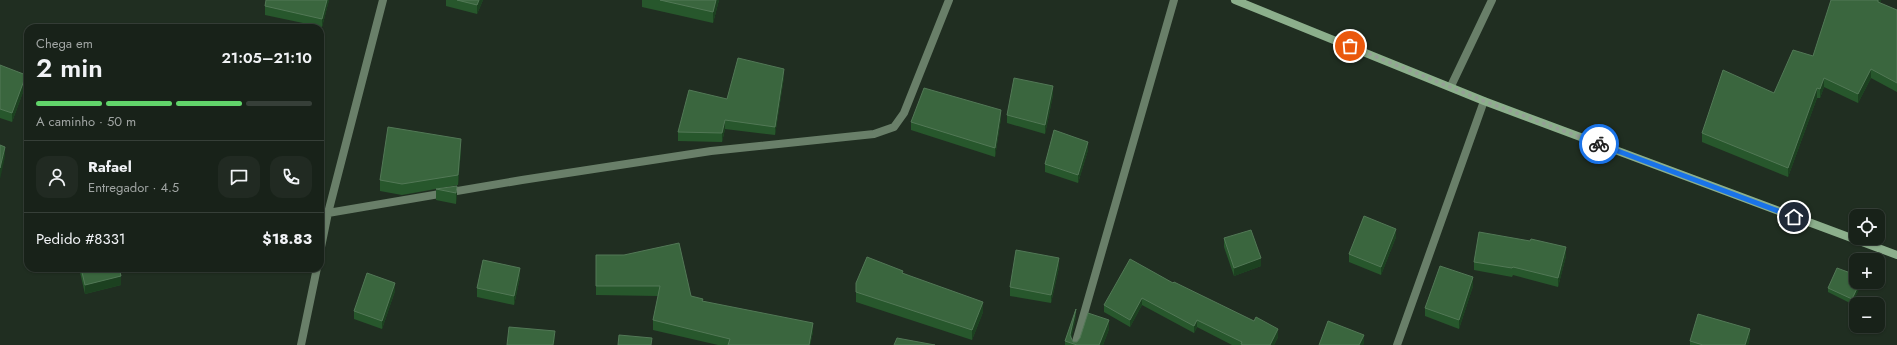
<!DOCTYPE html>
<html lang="pt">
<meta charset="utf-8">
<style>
:root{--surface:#182219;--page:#212a22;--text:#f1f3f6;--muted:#9fa4a2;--line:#363f38;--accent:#61d46a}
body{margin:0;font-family:Jost,sans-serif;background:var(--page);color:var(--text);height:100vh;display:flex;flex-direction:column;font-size:15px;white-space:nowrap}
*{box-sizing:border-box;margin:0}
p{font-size:13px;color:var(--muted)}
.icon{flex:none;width:22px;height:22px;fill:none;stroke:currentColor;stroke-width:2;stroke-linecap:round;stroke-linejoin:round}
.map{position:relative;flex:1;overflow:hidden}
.panel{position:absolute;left:24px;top:24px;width:300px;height:248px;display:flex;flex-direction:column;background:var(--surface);border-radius:12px;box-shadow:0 1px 3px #0004,0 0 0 1px var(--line)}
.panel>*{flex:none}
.fabs{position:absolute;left:1849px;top:209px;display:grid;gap:8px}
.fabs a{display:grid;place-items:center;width:36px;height:36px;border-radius:8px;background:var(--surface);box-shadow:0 1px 3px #0004,0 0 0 1px var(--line);font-size:20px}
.pin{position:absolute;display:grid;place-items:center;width:34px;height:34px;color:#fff;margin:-17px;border:2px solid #fff;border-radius:50%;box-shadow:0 1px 4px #0007}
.courier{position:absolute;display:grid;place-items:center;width:40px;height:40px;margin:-20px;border:3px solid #1a73e8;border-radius:50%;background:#fff;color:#222;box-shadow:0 1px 5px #0007}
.summary em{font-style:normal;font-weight:600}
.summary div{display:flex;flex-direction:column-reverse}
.summary{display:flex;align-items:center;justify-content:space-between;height:68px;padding:0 12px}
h1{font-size:26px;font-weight:600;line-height:30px}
.bar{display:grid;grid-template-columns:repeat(4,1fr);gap:6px 4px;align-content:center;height:48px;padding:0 12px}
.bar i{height:5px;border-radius:3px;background:var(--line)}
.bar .selected{background:var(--accent)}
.bar p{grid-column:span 4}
.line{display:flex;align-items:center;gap:10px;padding:0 12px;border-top:1px solid var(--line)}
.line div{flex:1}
.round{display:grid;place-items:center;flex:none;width:42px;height:42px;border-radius:12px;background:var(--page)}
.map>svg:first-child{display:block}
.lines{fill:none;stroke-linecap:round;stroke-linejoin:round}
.street{stroke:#697f69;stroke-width:8}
.secondary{stroke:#8caf8c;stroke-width:8}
.wall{fill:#27572c}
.shaded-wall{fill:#1c4120}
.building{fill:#3a663e;stroke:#527856}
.done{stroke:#96a097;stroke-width:4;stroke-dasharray:0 7.2}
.route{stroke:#1a73e8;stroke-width:5}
</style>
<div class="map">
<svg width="1897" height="345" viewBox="0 0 1897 345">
<rect width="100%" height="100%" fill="#202e21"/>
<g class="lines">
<path class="street" d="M1451,86l41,-86
M328,213l194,-33 189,-29 163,-17 20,-7 10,-14 45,-113
M320,252l8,-39 55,-213
M301,345l16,-77
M1075,345l99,-345
M1397,345l87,-244"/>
<path class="secondary" d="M1235,0l249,101 413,154"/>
</g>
<path class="wall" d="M266,0h63l-7,27 -57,-12v-9z
M446,0h37l-6,14 -31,-8z
M642,0h77l-6,23 -71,-16z
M1831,0h50l-1,3 17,7v82l-26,-14 -13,25 -34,-16 -4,11h-3l-29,79 -86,-35v-9l72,-40 39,-37z
M0,65l26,19 -14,38 -12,-4z
M784,77l-9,58 -50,-6 -3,13 -44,-1v-9l49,-33z
M1053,95l-8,39 -38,-11v-8z
M1001,118l-6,39 -84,-27v-8z
M461,150l-3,35 -56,10 -22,-4v-11z
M1088,150l-10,33 -33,-11v-8z
M457,186l-1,18 -20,-4v-11z
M1396,237l-15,38 -32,-13v-8z
M1224,238l37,28 -27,10 -10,-29z
M596,255l107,46 110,31 -3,13h-92l-65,-15v-10l5,-24 -62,-1z
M1566,256l-8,31 -45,-12 -1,2 -38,-7v-8z
M1059,267l-8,36 -41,-7v-9z
M79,268h40l2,17 -36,9z
M248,268h36l-1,5z
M903,273l80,39 -11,28 -116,-38v-19z
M520,277l-6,28 -37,-8v-9z
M1862,282l-10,22 -24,-12v-4z
M1173,283l105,54 -4,8h-42l-35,-18 -3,6 -52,-28 -12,22 -26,-15v-7z
M1473,286l-14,43 -34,-13v-8z
M395,291l-13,38 -28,-10v-8z
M1076,317l-5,21 2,4h4l32,-13 -6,16h-38v-4z
M1750,337l-2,8h-58v-4z"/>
<path class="shaded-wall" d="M327,0h2l-7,27v-8z
M479,0h4l-6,14v-9z
M716,0h3l-6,23v-11z
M1878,0h3l-3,11z
M784,69v8l-9,58v-8z
M1871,69v9l-13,25v-9z
M26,75v9l-14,38v-9z
M1824,78v9l-4,11v-9z
M1053,86v9l-8,39v-9z
M1817,88v10l-29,79v-9z
M1001,110v8l-6,39v-9z
M725,120v9l-3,13v-9z
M461,139v11l-3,35v-10z
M1088,142v8l-10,33v-8z
M5,147v10l-5,22v-11z
M457,186v11l-1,7v-11z
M1396,229v8l-15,38v-8z
M1566,247v9l-8,31v-9z
M1059,258v9l-8,36v-8z
M1261,258v8l-27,10v-8z
M520,268v9l-6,28v-9z
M121,276v9l-36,9v-9z
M1473,277v9l-14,43v-9z
M1860,282h2v1l-10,21v-5z
M395,283v8l-13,38v-8z
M1142,298v7l-12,22v-7z
M983,302v10l-11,28v-10z
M1076,309v8l-6,27v-9z
M1109,320v9l-6,16h-4z
M1197,320v7l-3,6v-7z
M813,323v9l-3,13h-1z
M1278,329v8l-4,8h-4z
M1750,329v8l-2,8h-3z
M555,331v8l-1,6h-1z
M1364,335v9l-1,1h-4z"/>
<path class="building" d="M266,0h61l-5,19 -57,-13z
M457,0h22l-2,5z
M660,0h56l-3,12z
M1831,0h47v2l19,8v73l-26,-14 -13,25 -34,-16 -4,11 -3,-1 -29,80 -86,-35 21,-63 51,23 19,-43 20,6z
M738,58l46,11 -9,58 -50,-7 -3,13 -44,-1 11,-42 38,9z
M0,65l26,10 -14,38 -12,-4z
M1014,78l39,8 -8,39 -38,-10z
M924,88l77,22 -6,38 -84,-26z
M388,127l73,12 -3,36 -56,9 -22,-4z
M1054,130l34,12 -10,33 -33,-11z
M0,145l5,2 -5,21z
M457,186l-1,7 -20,-4z
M1364,216l32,13 -15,38 -32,-13z
M1251,230l10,28 -27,10 -10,-30z
M1479,232l51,9 1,-2 35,8 -8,31 -45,-11 -1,1 -38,-6z
M679,243l12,53 12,3 -1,2 111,22 -4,22h-81l2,-6 -77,-19 7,-34h-64v-31h28z
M1016,250l43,8 -8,37 -41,-8z
M867,257l36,14 -1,2 81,29 -11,28 -116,-38v-9z
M1130,259l43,24 1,-1 80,39 2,-4 22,12 -8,16h-27l-2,-1 1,-2 -45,-22 -3,6 -52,-28 -12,22 -26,-15z
M483,260l37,8 -6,28 -37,-8z
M1440,266l33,11 -14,43 -34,-12z
M81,268h38l2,8 -36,9z
M1837,268l19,7v7h4l-8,17 -24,-11z
M367,273l28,10 -13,38 -28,-10z
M1076,309l-6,26 3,7h4l3,-4 8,-25 21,7 -10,25h-22l-12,-4z
M1698,314l52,15 -5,16h-42l-13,-4z
M1328,321l36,14 -5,10h-40z
M509,327l46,4 -2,14h-46z
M619,335l33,3 -1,7h-33z
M897,338l38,7h-41z"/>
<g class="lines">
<path class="done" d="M1350,46l134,55 115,43"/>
<path class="route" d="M1599,144l195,73"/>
</g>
</svg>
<div class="fabs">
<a><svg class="icon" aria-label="locate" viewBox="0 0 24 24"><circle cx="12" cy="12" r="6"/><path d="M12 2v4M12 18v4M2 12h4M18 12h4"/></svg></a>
<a>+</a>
<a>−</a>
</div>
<div class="pin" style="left:1350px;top:46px;background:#ea580c"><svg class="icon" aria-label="bag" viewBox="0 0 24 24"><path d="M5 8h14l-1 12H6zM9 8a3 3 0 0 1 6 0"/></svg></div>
<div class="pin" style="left:1794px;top:217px;background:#1f2937"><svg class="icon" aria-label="home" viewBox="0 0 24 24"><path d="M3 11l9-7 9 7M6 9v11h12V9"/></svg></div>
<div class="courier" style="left:1599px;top:144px"><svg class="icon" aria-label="bike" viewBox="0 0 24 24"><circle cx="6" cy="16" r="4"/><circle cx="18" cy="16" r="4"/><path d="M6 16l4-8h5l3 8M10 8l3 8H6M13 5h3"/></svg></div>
<section class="panel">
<div class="summary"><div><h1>2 min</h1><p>Chega em</p></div><em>21:05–21:10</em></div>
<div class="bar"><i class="selected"></i><i class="selected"></i><i class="selected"></i><i></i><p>A caminho · 50 m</p></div>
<div class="line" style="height:72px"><a class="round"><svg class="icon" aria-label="person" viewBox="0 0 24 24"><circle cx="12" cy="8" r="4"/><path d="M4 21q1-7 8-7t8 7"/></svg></a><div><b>Rafael</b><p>Entregador · 4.5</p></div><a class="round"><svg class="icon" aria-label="chat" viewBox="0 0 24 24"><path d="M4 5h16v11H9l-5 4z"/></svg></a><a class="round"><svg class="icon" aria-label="phone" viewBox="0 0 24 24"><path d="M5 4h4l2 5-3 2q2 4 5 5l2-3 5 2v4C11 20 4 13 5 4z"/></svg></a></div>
<div class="line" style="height:52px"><div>Pedido #8331</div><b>$18.83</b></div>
</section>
</div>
